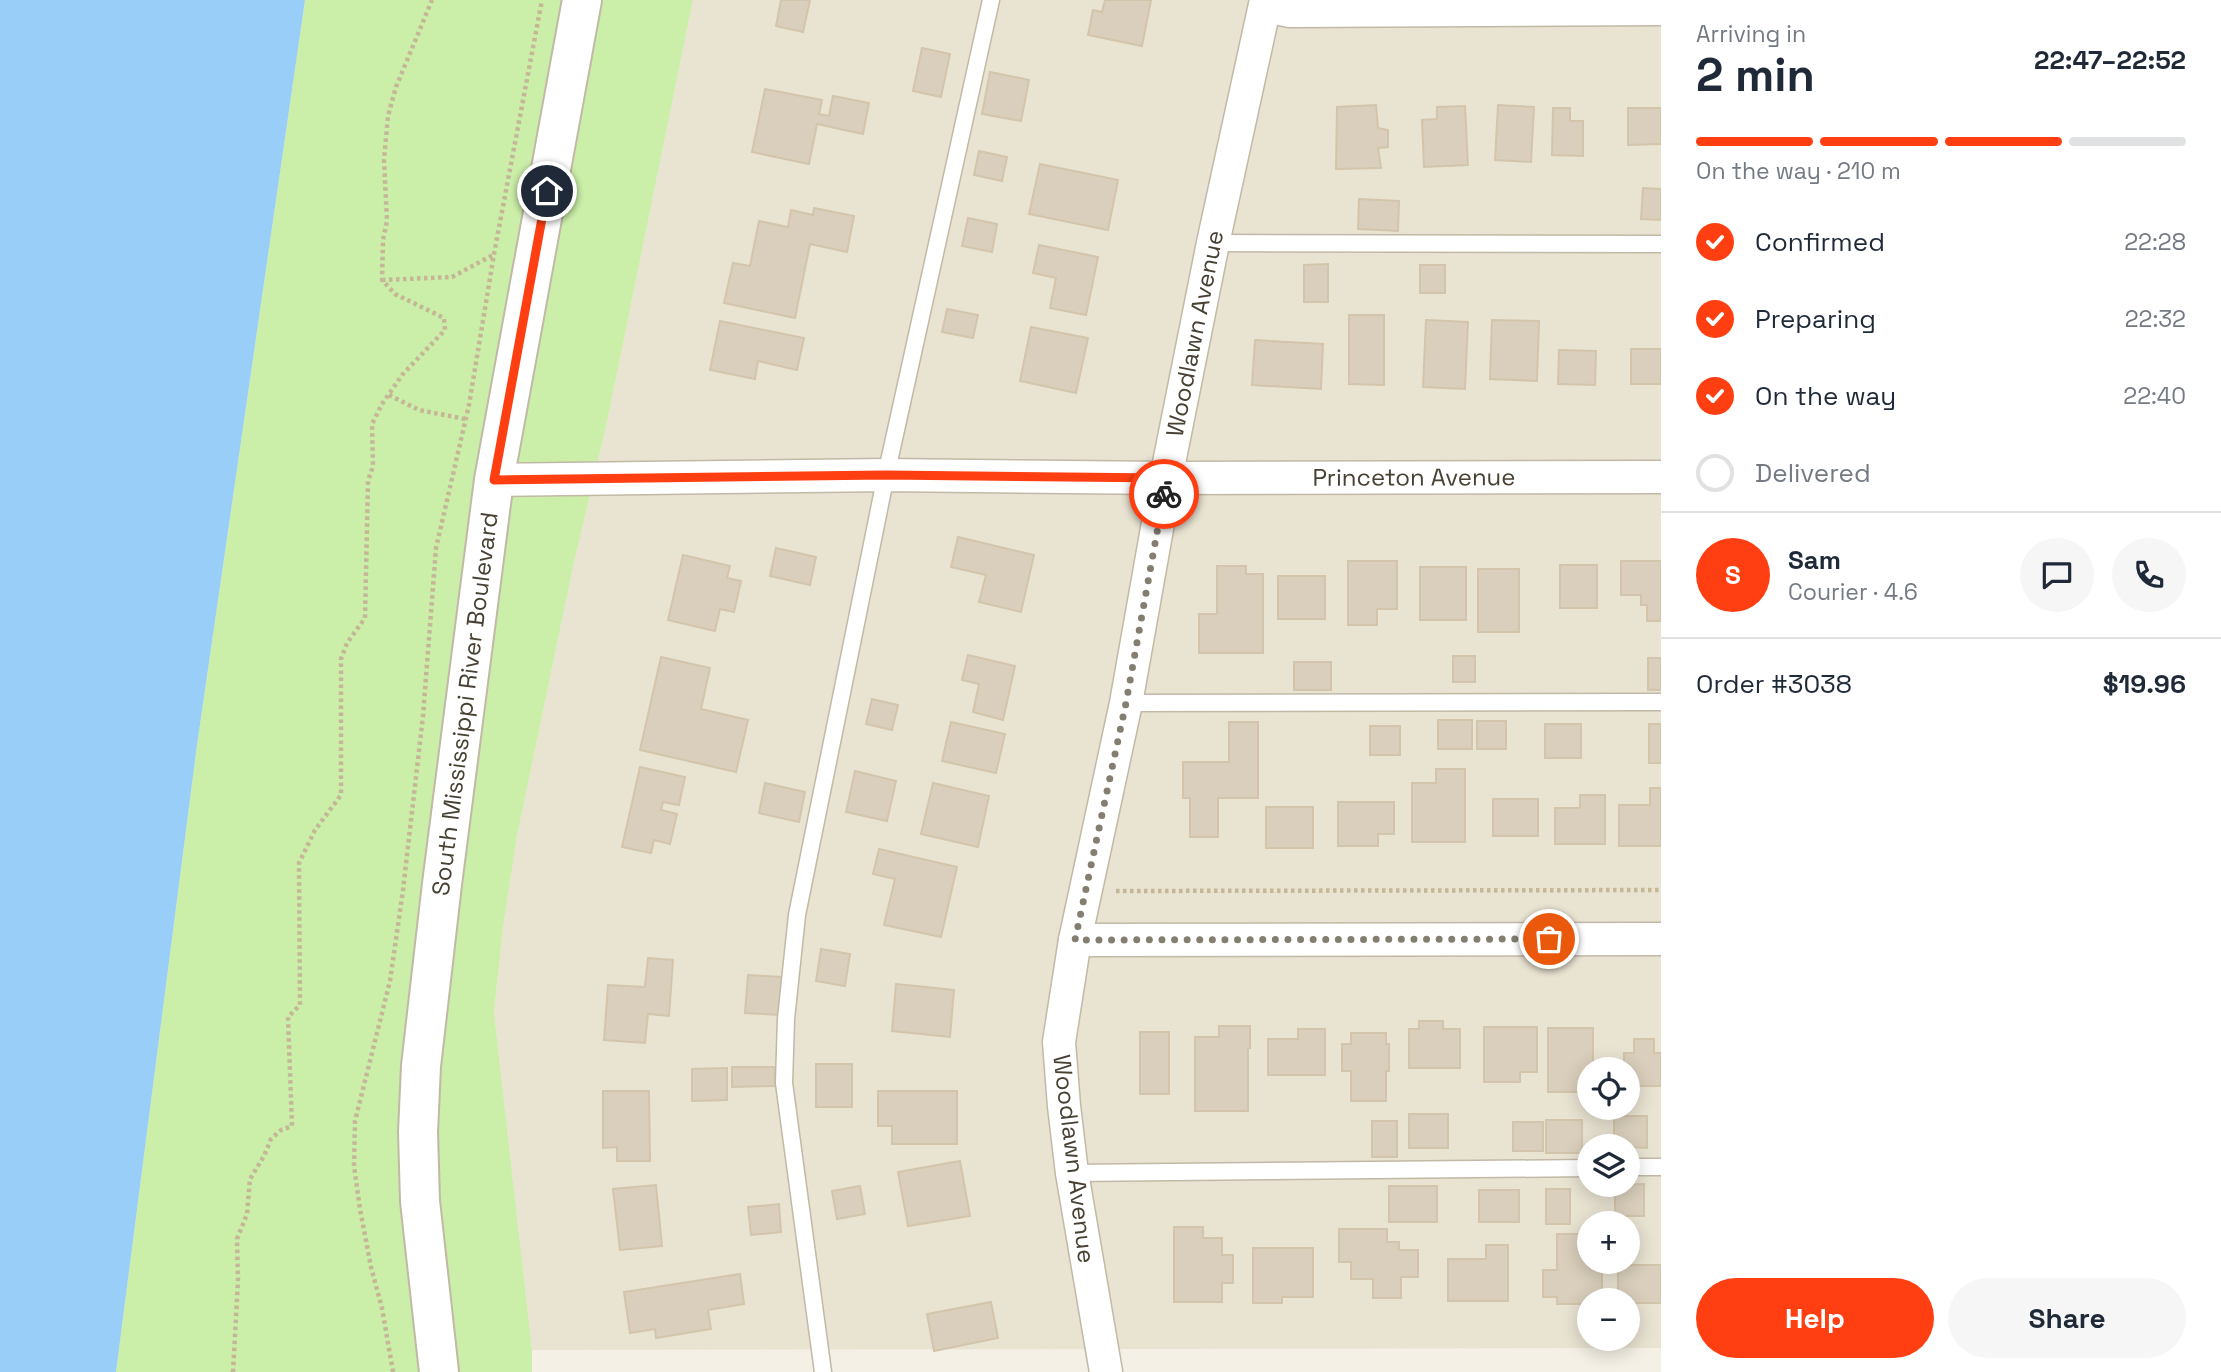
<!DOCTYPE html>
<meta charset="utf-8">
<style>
:root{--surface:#fff;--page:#f6f6f7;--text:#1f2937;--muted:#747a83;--line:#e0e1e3;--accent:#ff3f11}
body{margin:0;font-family:"Space Grotesk",sans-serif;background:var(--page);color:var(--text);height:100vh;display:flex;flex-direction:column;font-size:26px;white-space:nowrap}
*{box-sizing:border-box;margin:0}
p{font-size:23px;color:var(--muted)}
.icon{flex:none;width:38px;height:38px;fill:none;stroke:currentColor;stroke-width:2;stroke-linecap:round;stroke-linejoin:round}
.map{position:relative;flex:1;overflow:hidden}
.drawer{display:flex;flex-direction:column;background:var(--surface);width:560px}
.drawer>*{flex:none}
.controls{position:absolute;left:1577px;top:1057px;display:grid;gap:14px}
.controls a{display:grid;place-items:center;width:63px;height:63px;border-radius:50%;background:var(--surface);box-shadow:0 4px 18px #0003;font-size:35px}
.pin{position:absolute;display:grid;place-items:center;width:60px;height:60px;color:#fff;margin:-30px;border:4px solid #fff;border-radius:50%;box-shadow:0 2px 7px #0007}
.courier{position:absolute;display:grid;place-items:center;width:70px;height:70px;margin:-35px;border:5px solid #ff3f11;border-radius:50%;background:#fff;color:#222;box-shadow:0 2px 9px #0007}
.overview em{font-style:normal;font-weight:600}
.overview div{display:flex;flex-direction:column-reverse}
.overview{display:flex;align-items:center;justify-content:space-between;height:119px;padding:0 35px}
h1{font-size:46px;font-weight:600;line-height:52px}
.bar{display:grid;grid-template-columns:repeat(4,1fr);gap:10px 7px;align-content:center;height:84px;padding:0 35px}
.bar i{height:9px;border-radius:5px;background:var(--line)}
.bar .active{background:var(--accent)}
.bar p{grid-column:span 4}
.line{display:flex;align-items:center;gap:18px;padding:0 35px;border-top:2px solid var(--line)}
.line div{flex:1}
.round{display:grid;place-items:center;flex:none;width:74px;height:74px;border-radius:37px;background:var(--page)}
ol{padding:0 35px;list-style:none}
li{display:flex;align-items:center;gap:21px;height:77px}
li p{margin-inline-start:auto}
li .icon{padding:7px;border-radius:50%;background:var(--accent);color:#fff;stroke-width:4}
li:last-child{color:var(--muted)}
li i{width:38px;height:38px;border:4px solid var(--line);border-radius:50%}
.primary-button{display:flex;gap:14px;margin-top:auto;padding:14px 35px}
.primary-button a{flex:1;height:80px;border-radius:42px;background:var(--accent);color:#fff;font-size:28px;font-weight:600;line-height:80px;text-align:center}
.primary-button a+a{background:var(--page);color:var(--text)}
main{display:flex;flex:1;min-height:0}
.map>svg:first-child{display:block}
.residential{fill:#e9e3d2;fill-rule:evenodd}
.green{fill:#cbeea8}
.water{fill:#99cef8}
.building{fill:#dacfbc;stroke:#d3c5ab;stroke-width:2}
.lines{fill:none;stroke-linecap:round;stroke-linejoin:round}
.service-casing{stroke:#c1b9a6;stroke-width:19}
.minor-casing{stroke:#c1b9a6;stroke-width:35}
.tertiary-casing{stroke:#c1b9a6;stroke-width:42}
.path{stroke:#c4b696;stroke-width:4.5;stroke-dasharray:3.5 3.5;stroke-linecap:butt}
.service{stroke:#fff;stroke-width:16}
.minor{stroke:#fff;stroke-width:32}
.tertiary{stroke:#fff;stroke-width:38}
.done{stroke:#847e71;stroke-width:7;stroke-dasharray:0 12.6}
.route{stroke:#ff3f11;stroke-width:9}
.labels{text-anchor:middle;stroke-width:5;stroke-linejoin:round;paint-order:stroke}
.street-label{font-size:24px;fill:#474033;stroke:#fff}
</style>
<main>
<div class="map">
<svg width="1661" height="1372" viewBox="0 0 1661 1372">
<rect width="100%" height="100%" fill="#f4f0e5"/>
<path class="residential" d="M693,0h968v1348l-1129,2 -38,-338 9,-85 14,-91 56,-269 34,-145zM1589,1069h39v39h-39zM1589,1146h39v39h-39zM1589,1223h39v39h-39zM1589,1300h39v39h-39z"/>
<path class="green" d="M305,0h388l-86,422 -34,145 -56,269 -14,91 -9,85 38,338v22h-416l81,-627z"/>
<path class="water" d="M0,0h305l-108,745 -81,627h-116z"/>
<path class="building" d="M781,0h29l-7,32 -27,-6z
M1105,0h46l-9,46 -54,-11 5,-25 9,2z
M922,48l28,6 -9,43 -28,-6z
M990,72l39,8 -8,41 -39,-7z
M765,89l57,11 -3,14 10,2 4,-20 36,7 -6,31 -46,-10 -8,40 -57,-12z
M1376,105l2,23 10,2v17l-10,1 3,20 -45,1 1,-62z
M1498,105l36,2 -3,55 -36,-2z
M1465,106l3,59 -44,2 -2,-47 15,-1v-12z
M1553,108h17v13h13v35l-31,-1z
M1628,108h33v36l-33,1z
M979,151l28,6 -5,24 -28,-6z
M1040,164l78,16 -10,50 -79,-16z
M1643,188l18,1v31l-20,-1z
M1359,199l40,2 -1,30 -40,-2z
M814,208l40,8 -7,36 -37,-8 -15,74 -71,-15 9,-40 17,3 9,-45 29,6 3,-17 22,5z
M968,218l29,6 -5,28 -30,-6z
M1039,245l59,12 -12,58 -36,-7 6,-30 -23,-5z
M1328,264v38h-24v-37z
M1420,265h25v28h-25z
M947,309l31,6 -5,23 -31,-6z
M1349,315h35v70l-35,-1z
M1426,320l42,2 -3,67 -42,-2z
M1492,320l47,1 -2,60 -47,-2z
M720,321l84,17 -7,32 -39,-9 -3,18 -45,-9z
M1031,327l57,11 -12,55 -56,-12z
M1255,340l68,4 -2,45 -69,-4z
M1631,349h30v35h-30z
M1559,350l37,1 -1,34 -37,-1z
M958,537l76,18 -13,57 -42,-10 7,-27 -35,-8z
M776,548l40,9 -6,28 -40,-9z
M683,555l47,11 -3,12 14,3 -7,31 -14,-3 -5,22 -47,-11z
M1348,561h49v48h-20v16h-29z
M1621,561h40v60h-14v-16h-6v-10h-20z
M1560,565h37v43h-37z
M1217,566h29v8h17v79h-64v-39h18z
M1420,567h46v53h-46z
M1478,569h41v63h-41z
M1278,576h47v43h-47z
M968,655l47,11 -12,54 -30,-8 6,-28 -17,-4z
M1453,656h22v26h-22z
M661,657l49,11 -9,41 47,11 -12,52 -96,-22z
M1648,658h13v32h-13z
M1294,662h37v28h-37z
M872,699l26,6 -6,25 -26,-6z
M1438,720h34v29h-34z
M1477,721h29v28h-29z
M951,722l54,12 -9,39 -54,-12z
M1229,722h29v76h-40v39h-28v-39h-7v-36h46z
M1545,724h36v34h-36z
M1649,724h12v39h-12z
M1370,726h30v29h-30z
M640,767l45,10 -6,28 -16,-3 -2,8 16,4 -7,30 -16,-4 -3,13 -29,-6z
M1436,769h29v73h-53v-59h24z
M855,771l41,10 -9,40 -41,-9z
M765,783l40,9 -6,30 -40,-9z
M933,783l56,13 -11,51 -57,-13z
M1650,788h11v58h-42v-41h31z
M1580,795h25v49h-50v-36h25z
M1493,799h45v37h-45z
M1338,802h56v32h-16v12h-40z
M1266,807h47v41h-47z
M879,849l78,18 -16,70 -57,-12 11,-46 -22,-5z
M821,949l29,5 -5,32 -29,-5z
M648,958l25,2 -4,56 -21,-2 -3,29 -41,-3 4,-55 37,2z
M748,975l34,2 -2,38 -35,-2z
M896,984l58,6 -4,47 -58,-6z
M1419,1021h24v8h17v39h-51v-39h10z
M1219,1026h31v22h-2v63h-53v-74h24z
M1484,1027h53v45h-17v10h-36z
M1548,1028h45v41h-4v23h-41z
M1298,1029h27v46h-57v-36h30z
M1140,1032h29v62h-29z
M1351,1033h35v11h3v27h-3v30h-35v-30h-9v-27h9z
M1634,1039h20v14h7v33h-33v-17h-4v-16h10z
M816,1064h36v43h-36z
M732,1067h43v19l-43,1z
M727,1068v32l-35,1v-32z
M603,1091h46l1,70h-33v-14l-14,1z
M878,1091h79v53h-65v-18h-14z
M1409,1114h39v34h-39z
M1614,1116h33v32l-33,-2z
M1546,1120h36v33h-36z
M1372,1121h25v36h-25z
M1513,1122h30v29h-30z
M960,1161l10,55 -62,10 -10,-54z
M1644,1184v32h-29v-31z
M656,1185l6,61 -42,4 -7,-61z
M860,1186l5,28 -28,5 -5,-28z
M1389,1186h48v36h-48z
M1546,1189h24v35h-24z
M1479,1190h40v32h-40z
M779,1204l2,28 -30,3 -3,-28z
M1174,1227h29v11h19v17h11v28h-11v19h-48z
M1339,1229h48v13h12v8h19v27h-17v21h-28v-19h-22v-17h-12z
M1557,1234h32v28h13v38h-13v4h-32v-7h-14v-27h14z
M1486,1245h22v56h-60v-42h38z
M1253,1248h60v49h-31v6h-29z
M1618,1265h43v38h-33v-3h-10z
M740,1274l4,30 -36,6 3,19 -55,9 -1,-9 -25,4 -6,-41z
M991,1302l7,36 -64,13 -7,-37z"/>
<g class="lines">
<defs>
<path id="service" d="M1213,243l448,1
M1126,703l535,-1
M1628,1167h33
M1072,1173l517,-5
M823,1372l-39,-289 2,-64 11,-104 89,-440 105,-475"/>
<g id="minor">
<path d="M1265,6l25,5 371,-2"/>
<path id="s1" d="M494,480l392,-5 280,3 495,-1"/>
<path d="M1075,940l586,-1"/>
<path id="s2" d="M1106,1372l-34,-199 -8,-67 -5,-64 16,-102 51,-237 40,-225 47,-235 53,-243"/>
</g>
<g id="tertiary">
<path id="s3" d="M439,1372l-19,-171 -2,-69 3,-66 21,-182 52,-404 88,-480"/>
</g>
</defs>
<use href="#service" class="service-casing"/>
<use href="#minor" class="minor-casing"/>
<use href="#tertiary" class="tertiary-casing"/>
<path class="path" d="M382,280l70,-3 41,-22
M389,395l30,15 46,9
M1116,891l545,-1
M233,1372l5,-91 -1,-42 10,-25 3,-35 14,-23 7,-17 10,-9 11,-4 -4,-109 12,-12 -1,-142 16,-33 26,-35v-136l6,-16 18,-25 3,-137 5,-15 -1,-42 10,-20 20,-29 43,-45 -1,-12 -49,-24 -13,-14 1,-40 4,-19 -3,-61 4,-44 8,-29 36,-87
M393,1372l-11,-64 -11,-41 -11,-58 -6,-43 1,-45 35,-140 13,-91 20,-174 13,-168 33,-143 25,-151 48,-254"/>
<use href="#service" class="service"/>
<use href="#minor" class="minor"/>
<use href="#tertiary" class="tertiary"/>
</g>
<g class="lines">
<path class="done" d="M1164,494l-38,209 -51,237 474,-1"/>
<path class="route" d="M547,191l-53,289 392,-5 280,3 -2,16"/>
</g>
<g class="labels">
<g class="street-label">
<text dy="8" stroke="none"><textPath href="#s2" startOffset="1055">Woodlawn Avenue</textPath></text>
<text dy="8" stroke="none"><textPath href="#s1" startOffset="920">Princeton Avenue</textPath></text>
<text dy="8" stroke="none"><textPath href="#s3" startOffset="672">South Mississippi River Boulevard</textPath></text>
<text transform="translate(1074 1159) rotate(83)" y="8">Woodlawn Avenue</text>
</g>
</g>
</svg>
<div class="controls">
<a><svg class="icon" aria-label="locate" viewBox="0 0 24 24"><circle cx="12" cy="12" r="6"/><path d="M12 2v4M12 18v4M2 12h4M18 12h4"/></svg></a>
<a><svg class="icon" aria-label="layers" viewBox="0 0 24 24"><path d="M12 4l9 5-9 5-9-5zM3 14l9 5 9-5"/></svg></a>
<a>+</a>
<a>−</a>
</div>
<div class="pin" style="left:1549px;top:939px;background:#ea580c"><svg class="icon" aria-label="bag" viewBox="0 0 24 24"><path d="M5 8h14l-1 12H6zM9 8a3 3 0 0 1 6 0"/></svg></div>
<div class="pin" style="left:547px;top:191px;background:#1f2937"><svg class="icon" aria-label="home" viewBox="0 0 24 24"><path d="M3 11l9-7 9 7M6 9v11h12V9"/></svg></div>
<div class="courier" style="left:1164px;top:494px"><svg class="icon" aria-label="bike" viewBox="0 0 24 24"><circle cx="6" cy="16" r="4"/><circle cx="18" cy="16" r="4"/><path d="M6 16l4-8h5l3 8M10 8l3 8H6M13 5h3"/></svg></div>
</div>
<section class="drawer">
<div class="overview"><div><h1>2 min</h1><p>Arriving in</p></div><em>22:47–22:52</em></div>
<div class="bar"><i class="active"></i><i class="active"></i><i class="active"></i><i></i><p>On the way · 210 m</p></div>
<ol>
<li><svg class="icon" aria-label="check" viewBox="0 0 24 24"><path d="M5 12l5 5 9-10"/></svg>Confirmed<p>22:28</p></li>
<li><svg class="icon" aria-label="check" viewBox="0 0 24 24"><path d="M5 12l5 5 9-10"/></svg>Preparing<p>22:32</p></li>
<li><svg class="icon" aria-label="check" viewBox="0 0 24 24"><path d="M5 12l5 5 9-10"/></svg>On the way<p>22:40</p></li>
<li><i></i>Delivered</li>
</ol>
<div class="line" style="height:126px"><b class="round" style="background:var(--accent);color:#fff">S</b><div><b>Sam</b><p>Courier · 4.6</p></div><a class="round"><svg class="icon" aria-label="chat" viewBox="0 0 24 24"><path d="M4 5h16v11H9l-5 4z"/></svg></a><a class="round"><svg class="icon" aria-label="phone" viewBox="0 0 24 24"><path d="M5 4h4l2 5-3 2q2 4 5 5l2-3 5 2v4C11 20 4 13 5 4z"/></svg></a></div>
<div class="line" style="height:91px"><div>Order #3038</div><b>$19.96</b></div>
<div class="primary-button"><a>Help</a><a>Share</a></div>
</section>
</main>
